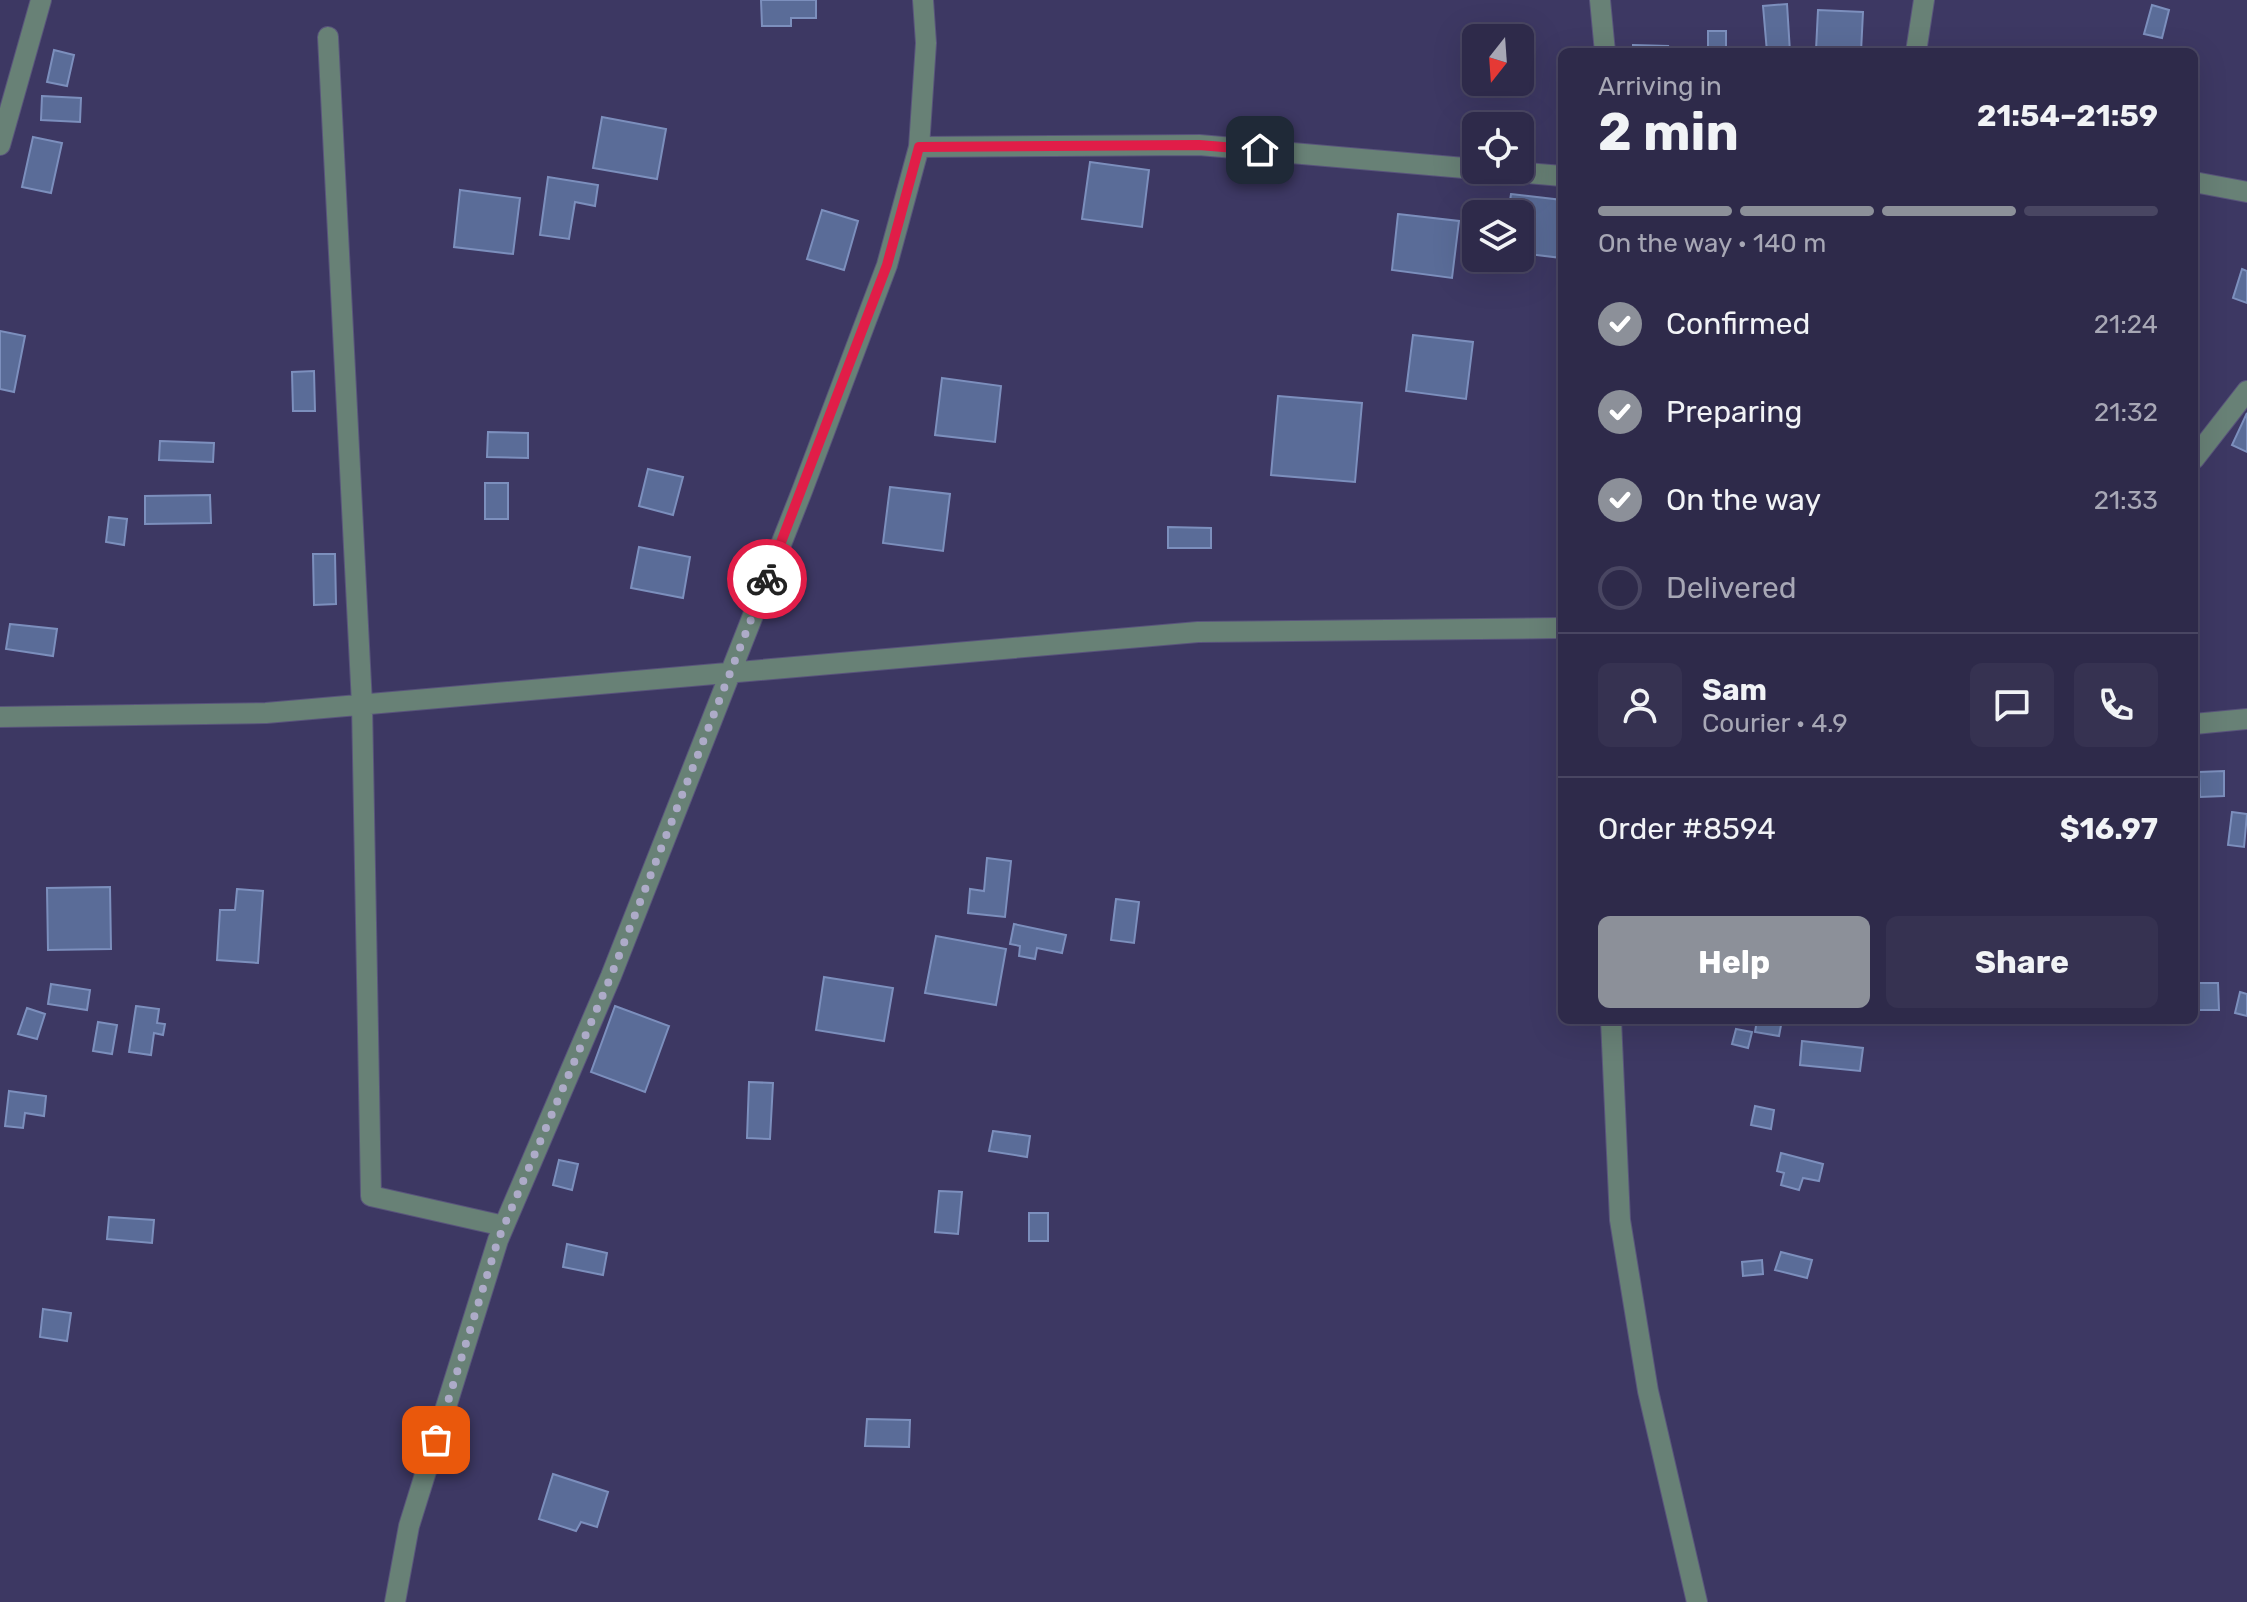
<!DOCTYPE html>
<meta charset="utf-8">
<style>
:root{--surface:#2e2a4a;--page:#363251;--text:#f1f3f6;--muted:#a7a7b5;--line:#494662;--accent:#8c9099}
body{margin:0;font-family:Rubik,sans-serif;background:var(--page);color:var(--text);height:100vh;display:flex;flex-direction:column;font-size:30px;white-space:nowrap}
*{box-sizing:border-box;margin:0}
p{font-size:26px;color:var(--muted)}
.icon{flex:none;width:44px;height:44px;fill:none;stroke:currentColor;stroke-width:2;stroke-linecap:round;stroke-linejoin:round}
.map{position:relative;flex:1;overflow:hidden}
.details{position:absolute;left:1558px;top:48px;width:640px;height:976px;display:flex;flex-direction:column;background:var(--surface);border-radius:12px;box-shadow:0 8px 32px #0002,0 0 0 2px var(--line)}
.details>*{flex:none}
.needle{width:52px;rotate:197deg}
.buttons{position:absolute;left:1462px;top:24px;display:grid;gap:16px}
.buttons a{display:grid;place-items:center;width:72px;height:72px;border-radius:12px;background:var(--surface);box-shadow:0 8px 32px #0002,0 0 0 2px var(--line);font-size:40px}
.pin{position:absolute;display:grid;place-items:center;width:68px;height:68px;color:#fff;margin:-34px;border-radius:16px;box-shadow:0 4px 12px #0006}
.courier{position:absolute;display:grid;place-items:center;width:80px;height:80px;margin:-40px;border:6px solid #e11d48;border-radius:50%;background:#fff;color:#222;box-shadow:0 2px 10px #0007}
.headline em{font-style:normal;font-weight:700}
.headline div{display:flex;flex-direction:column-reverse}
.headline{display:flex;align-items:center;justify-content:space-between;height:136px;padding:0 40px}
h1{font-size:52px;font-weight:700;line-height:60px}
.bar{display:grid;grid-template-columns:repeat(4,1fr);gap:12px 8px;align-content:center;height:96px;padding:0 40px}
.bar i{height:10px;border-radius:6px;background:var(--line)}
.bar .selected{background:var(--accent)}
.bar p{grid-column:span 4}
.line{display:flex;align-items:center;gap:20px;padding:0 40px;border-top:2px solid var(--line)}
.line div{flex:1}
.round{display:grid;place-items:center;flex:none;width:84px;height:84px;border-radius:12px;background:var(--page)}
ol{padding:0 40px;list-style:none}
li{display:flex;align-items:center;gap:24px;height:88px}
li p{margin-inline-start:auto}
li .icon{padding:8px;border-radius:50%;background:var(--accent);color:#fff;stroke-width:4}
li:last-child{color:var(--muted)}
li i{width:44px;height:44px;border:4px solid var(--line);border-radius:50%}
.cta{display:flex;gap:16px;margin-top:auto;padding:16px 40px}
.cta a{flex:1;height:92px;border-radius:12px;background:var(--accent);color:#fff;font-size:32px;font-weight:700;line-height:92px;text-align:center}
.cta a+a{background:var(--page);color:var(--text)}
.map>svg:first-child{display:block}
.building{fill:#5a6c98;stroke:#7c8fbd;stroke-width:2}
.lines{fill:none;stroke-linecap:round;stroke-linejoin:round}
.minor-casing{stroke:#59547c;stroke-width:22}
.minor{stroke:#688176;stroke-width:20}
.done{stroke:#adabc8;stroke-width:8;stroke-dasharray:0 14.4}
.route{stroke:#e11d48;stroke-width:10}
</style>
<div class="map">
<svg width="2247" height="1602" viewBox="0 0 2247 1602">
<rect width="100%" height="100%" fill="#3d3863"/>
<path class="building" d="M761,0h55v18h-25v8h-29z
M1787,4l3,48h-23l-4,-46z
M2152,5l17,5 -7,28 -18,-4z
M1818,10l45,2 -2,40 -45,-2z
M1708,31h18v21h-18z
M1633,45l35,1 -1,6h-34z
M54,50l20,5 -7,31 -20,-4z
M42,96l39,2 -1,24 -39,-2z
M602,117l64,12 -9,50 -64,-11z
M33,137l29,6 -11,50 -29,-6z
M1090,162l59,8 -7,57 -60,-8z
M548,177l50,8 -3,21 -20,-4 -6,37 -29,-4z
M460,190l60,8 -7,56 -59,-7z
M1511,194l51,6v58l-42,-5v-39h-12z
M822,210l36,11 -14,49 -37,-11z
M1398,214l61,7 -7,57 -60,-8z
M2242,269l5,2v32l-14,-5z
M0,331l25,5 -11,56 -14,-3z
M1413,335l60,7 -7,57 -60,-8z
M314,371l1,40h-22l-1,-39z
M942,378l59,8 -6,56 -60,-7z
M1278,396l84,7 -7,79 -84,-7z
M2247,413v39l-15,-7z
M488,432l40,1v25l-41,-1z
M160,441l54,2 -1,19 -54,-2z
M648,469l35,8 -10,38 -34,-9z
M485,483h23v36h-23z
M890,487l60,7 -7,57 -60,-8z
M210,495l1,28 -66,1v-28z
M109,517l18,2 -3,26 -18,-3z
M1168,527l43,1v20h-43z
M639,547l51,10 -7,41 -52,-10z
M313,554h22l1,50 -22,1z
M10,624l47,5 -4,27 -47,-7z
M2224,771v25l-24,1 -1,-25z
M2232,812l15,2 -3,33 -16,-2z
M987,858l24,3 -6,56 -37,-4 2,-24 14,2z
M110,887l1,62 -63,1 -1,-62z
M237,889l26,2 -5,72 -41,-3 3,-50h15z
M1116,899l23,3 -5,41 -23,-3z
M1014,924l52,11 -4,18 -25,-5 -2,11 -16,-3 1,-10 -10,-2z
M936,936l70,13 -10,56 -71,-12z
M824,977l69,11 -9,53 -68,-11z
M2196,983h22l1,27h-22z
M51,984l39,6 -3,20 -39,-6z
M2240,992l7,2v22l-12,-3z
M136,1006l23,3 -2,14 8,1 -2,11 -9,-2 -3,22 -22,-3z
M615,1006l54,20 -24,66 -54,-20z
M27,1008l18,6 -8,25 -19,-5z
M1757,1020h25l-3,16 -24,-4z
M98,1022l19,3 -5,29 -19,-3z
M1736,1029l16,3 -4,16 -16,-4z
M1802,1041l61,7 -3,23 -60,-6z
M749,1082l24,1 -3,56 -23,-1z
M9,1091l37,5 -2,20 -19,-3 -2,15 -18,-2z
M1755,1106l19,4 -3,19 -20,-4z
M993,1131l37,5 -3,21 -38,-6z
M1781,1153l42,11 -4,17 -16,-3 -4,12 -18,-5 3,-12 -7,-2z
M559,1160l19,4 -6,26 -19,-5z
M939,1191l23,1 -4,42 -23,-2z
M1029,1213h19v28h-19z
M109,1217l45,3 -2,23 -45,-4z
M567,1244l40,9 -4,22 -40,-8z
M1781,1252l31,8 -5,18 -32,-8z
M1762,1260l1,14 -20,2 -1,-14z
M43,1309l28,4 -4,28 -27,-4z
M867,1419l43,1 -1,27 -44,-1z
M553,1474l55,18 -11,35 -16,-5 -5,9 -37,-12z"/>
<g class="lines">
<defs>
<path id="minor" d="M1600,0l5,52
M328,37l34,667 9,492 133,30
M1916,52l8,-52
M0,145l41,-145
M919,147l280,-2 277,24
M1493,170l69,6
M2194,182l53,10
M2194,459l53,-68
M0,717l266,-4 932,-81 364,-4
M2194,724l53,-5
M1611,1020l9,200 28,171 49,211
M395,1602l14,-76 89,-286 113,-264 191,-485 85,-226 32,-118 7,-104 -3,-43"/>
</defs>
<use href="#minor" class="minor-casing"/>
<use href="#minor" class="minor"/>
</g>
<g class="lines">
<path class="done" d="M436,1440l62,-200 113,-264 156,-397"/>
<path class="route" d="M767,579l120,-314 32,-118 280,-2 61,5"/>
</g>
</svg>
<div class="buttons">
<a><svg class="needle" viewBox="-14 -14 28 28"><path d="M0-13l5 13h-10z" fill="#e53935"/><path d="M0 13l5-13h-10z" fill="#a7a7b5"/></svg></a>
<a><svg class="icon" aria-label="locate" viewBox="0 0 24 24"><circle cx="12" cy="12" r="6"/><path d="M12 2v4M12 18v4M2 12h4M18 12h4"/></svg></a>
<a><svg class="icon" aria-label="layers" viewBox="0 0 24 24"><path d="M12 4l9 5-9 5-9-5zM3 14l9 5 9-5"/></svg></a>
</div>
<div class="pin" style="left:436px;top:1440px;background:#ea580c"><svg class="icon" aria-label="bag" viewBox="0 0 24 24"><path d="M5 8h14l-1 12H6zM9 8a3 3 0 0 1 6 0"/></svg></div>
<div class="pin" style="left:1260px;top:150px;background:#1f2937"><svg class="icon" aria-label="home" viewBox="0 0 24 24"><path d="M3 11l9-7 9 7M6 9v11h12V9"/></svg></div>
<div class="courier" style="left:767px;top:579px"><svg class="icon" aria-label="bike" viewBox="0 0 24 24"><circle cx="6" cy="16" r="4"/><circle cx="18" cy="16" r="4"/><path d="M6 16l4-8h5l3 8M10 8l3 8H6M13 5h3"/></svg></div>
<section class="details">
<div class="headline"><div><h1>2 min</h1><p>Arriving in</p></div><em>21:54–21:59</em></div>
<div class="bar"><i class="selected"></i><i class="selected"></i><i class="selected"></i><i></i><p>On the way · 140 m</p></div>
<ol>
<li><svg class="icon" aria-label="check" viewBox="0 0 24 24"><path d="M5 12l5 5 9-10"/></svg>Confirmed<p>21:24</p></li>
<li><svg class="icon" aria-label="check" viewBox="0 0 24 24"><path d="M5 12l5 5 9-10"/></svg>Preparing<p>21:32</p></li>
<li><svg class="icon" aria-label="check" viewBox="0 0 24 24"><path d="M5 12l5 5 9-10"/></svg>On the way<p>21:33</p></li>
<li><i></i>Delivered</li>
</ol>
<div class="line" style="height:144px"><a class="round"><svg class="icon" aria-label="person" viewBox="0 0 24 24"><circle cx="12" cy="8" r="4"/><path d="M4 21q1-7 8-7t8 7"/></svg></a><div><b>Sam</b><p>Courier · 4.9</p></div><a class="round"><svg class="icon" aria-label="chat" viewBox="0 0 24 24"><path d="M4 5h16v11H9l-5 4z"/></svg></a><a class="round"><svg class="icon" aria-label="phone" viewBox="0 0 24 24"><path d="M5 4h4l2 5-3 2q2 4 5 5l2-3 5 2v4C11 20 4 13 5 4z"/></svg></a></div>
<div class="line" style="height:104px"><div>Order #8594</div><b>$16.97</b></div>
<div class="cta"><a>Help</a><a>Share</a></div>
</section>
</div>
